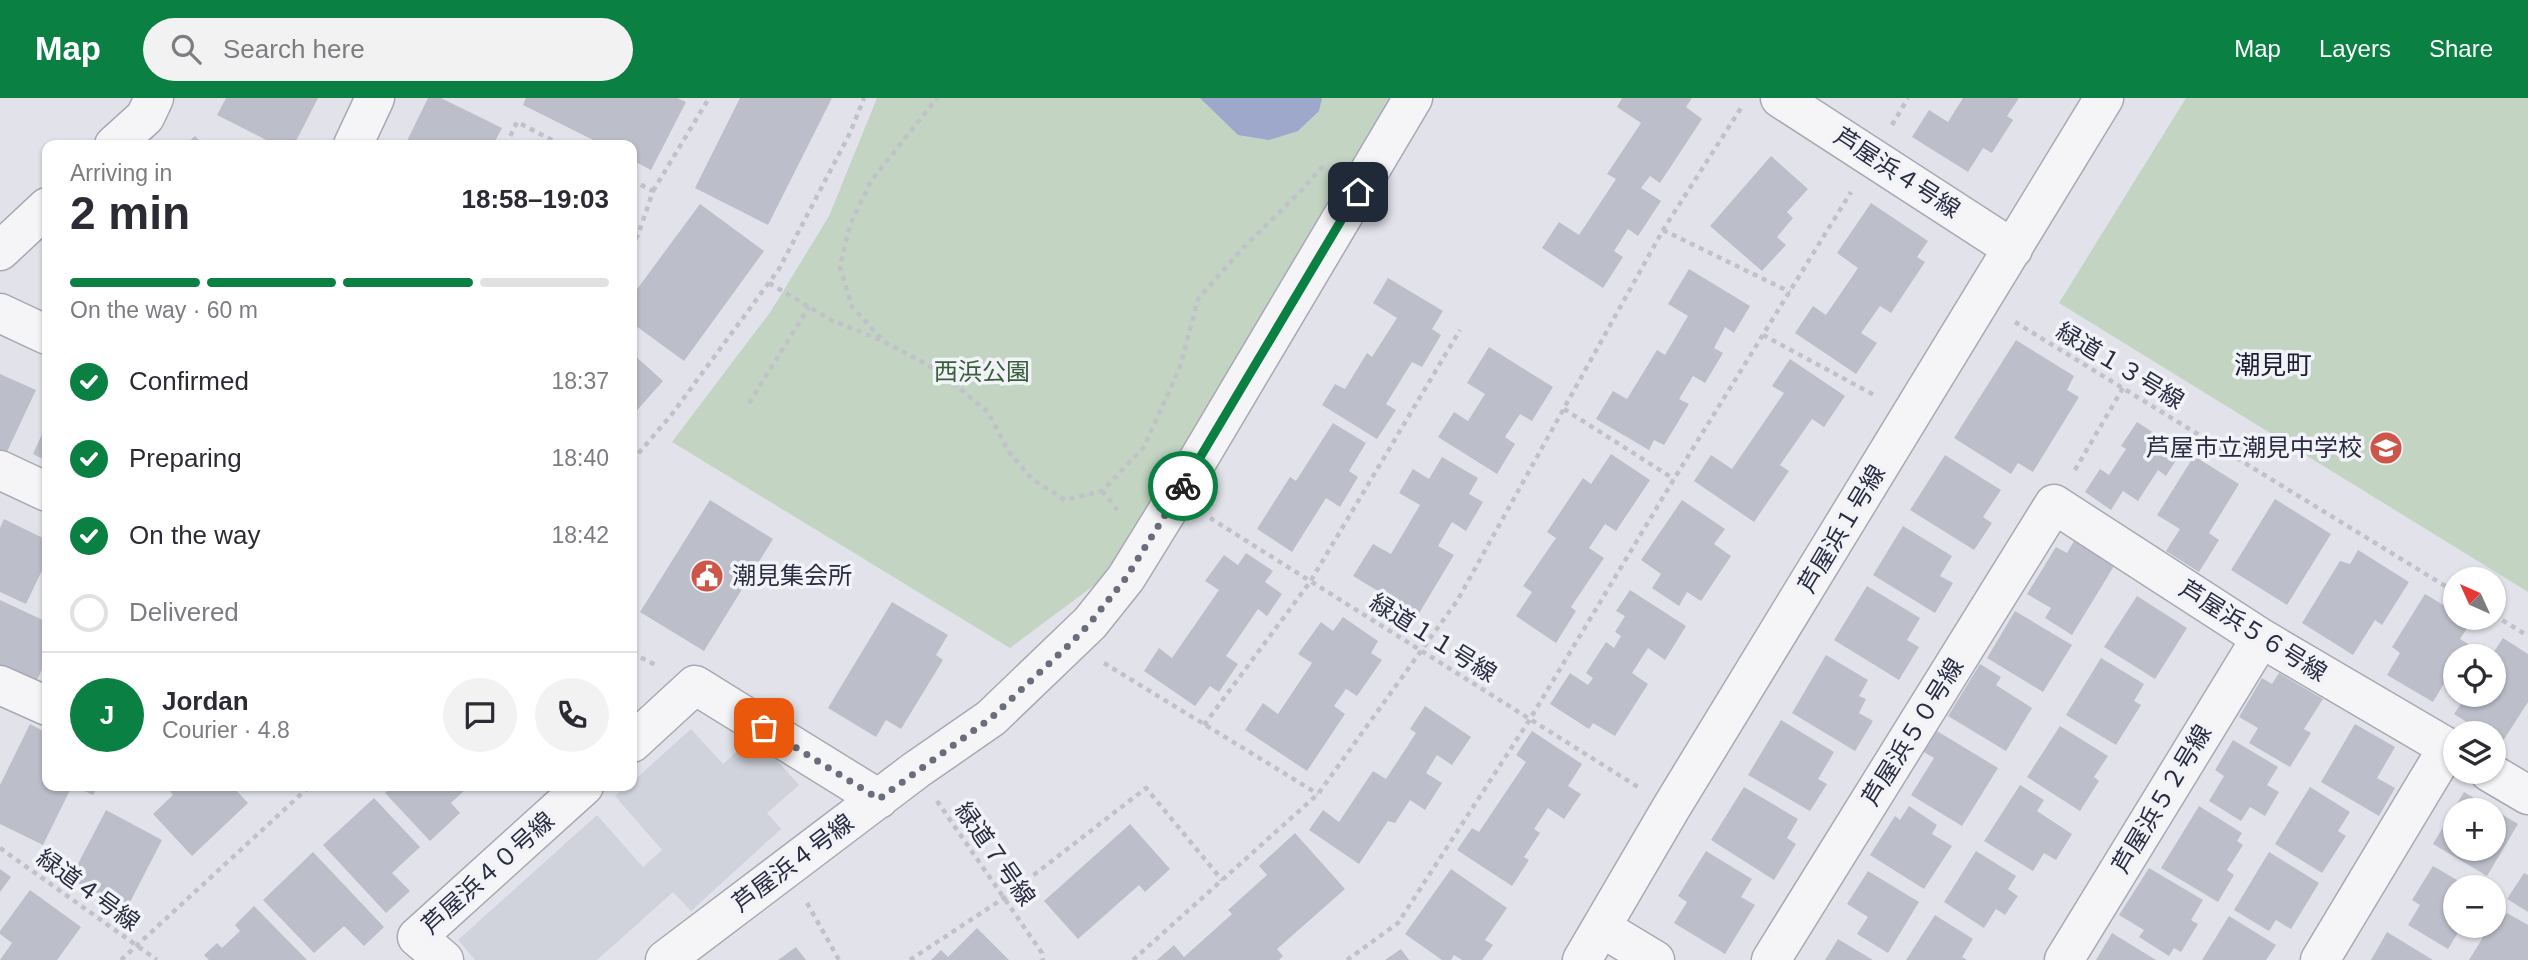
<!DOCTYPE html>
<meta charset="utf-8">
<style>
:root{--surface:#fff;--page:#f2f2f3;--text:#2b2b33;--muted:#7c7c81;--line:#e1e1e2;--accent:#0b8043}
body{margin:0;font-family:Helvetica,"Noto Sans JP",sans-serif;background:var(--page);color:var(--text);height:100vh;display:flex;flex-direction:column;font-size:26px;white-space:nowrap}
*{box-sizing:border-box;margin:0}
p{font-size:23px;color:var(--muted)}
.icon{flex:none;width:38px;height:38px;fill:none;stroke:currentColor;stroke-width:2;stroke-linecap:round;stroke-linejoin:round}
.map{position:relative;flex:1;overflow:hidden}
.side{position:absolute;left:42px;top:42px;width:595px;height:651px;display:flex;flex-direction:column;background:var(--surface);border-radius:14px;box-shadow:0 2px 5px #0004}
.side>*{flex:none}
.needle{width:46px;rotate:315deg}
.controls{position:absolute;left:2443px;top:469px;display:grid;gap:14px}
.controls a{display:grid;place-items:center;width:63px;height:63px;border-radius:50%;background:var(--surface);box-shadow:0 2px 5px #0004;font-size:35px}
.pin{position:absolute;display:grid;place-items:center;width:60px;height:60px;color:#fff;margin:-30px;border-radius:14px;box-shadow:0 4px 10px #0006}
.courier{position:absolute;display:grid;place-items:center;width:70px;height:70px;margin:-35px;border:5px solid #0b8043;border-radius:50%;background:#fff;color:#222;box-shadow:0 2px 9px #0007}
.overview em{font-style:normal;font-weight:700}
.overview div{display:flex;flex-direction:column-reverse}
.overview{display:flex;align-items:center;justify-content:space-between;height:119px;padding:0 28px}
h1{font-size:46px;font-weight:700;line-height:52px}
.bar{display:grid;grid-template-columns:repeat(4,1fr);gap:10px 7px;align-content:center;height:84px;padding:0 28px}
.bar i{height:9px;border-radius:5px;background:var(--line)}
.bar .current{background:var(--accent)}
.bar p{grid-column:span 4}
.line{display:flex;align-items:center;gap:18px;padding:0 28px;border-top:2px solid var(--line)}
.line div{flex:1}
.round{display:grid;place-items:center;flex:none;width:74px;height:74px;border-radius:37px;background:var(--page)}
ol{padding:0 28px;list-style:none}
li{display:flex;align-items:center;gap:21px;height:77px}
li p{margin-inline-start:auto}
li .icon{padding:7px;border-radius:50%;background:var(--accent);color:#fff;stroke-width:4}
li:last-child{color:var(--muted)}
li i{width:38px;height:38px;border:4px solid var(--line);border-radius:50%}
header{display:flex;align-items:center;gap:42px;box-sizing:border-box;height:98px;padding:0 35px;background:var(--accent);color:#fff}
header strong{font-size:33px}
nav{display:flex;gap:38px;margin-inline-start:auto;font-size:24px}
.search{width:490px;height:63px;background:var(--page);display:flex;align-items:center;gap:18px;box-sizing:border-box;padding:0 24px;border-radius:38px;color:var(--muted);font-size:26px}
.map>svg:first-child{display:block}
.built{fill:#d0d2dc}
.green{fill:#c3d4c3}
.water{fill:#9ea8ca}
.building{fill:#bcbeca;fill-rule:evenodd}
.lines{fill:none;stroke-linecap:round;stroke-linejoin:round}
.minor-casing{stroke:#a7a9b4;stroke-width:41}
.path{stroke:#c0c1c9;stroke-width:4.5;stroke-dasharray:5 5;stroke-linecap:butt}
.minor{stroke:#f5f5f8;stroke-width:38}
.done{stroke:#6a6d7d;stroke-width:7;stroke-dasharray:0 12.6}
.route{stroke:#0b8043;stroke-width:9}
.labels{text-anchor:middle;stroke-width:7;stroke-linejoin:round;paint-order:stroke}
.street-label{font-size:24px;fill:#2a2d42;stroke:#f2f3f8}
.park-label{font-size:24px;fill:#385e3a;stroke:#f2f3f8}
.poi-label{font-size:24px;fill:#2a2d42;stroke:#f2f3f8;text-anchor:end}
.neighbourhood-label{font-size:26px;fill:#1c1e33;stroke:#f2f3f8}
</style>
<header>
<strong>Map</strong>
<div class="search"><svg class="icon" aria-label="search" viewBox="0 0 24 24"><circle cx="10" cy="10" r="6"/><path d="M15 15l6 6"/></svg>Search here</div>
<nav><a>Map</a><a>Layers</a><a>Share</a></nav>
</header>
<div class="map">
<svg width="2528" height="862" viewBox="0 0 2528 862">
<rect width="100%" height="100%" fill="#e2e3ea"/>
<path class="built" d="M691,631l32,35 32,-28 44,49 -32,28 14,16 -90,82 -18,-19 -76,68h-122l-17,-20 139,-125 46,52 19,-17 -47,-54 12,-10h5v-4z"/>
<path class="green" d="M877,0h515l-284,477 -98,73 -338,-206 99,-131 58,-95z
M2186,0h342v494l-469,-289z"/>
<path class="water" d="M1200,0h122l-3,13 -21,20 -29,9 -31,-5z"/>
<path class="building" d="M226,0h92l-24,47h-18l-59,-30z
M428,0h13l61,30 -9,17h-88z
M526,0h151l9,4 -35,68 -19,-10v-15h-29l-80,-40z
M740,0h92l-64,127 -73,-37z
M1622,0h70l-6,9 16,12 -42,64 -10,-7 -9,12 20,13 -23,35 -10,-7 -14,22 9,6 -20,31 -61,-40 17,-26 20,13 37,-56 -9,-5 34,-51 -24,-16z
M1963,0h56l-12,18 6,4 -21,33 -9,-5 -15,24 -56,-35 17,-27 19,12z
M195,38l9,9h-19z
M1771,58l37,33 -21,23 6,6 -16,19 9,8 -24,26 -52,-45z
M1871,105l57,38 -11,16 8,5 -34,51 -11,-7 -19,27 16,10 -21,31 -61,-41 18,-27 13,9 32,-47 -21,-15z
M700,106l64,47 -80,110 -52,-38v-27z
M1689,171l61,37 -16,27 -9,-6 -11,21 9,5 -18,30 -12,-7 -14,23 10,5 -25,41 -10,-5 -5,10 -53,-31 17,-28 14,8 30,-49 8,5 23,-39 -20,-12z
M1388,180l55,33 -11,18 9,6 -19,32 -10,-5 -26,42 10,6 -19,29 -55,-34 13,-21 10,5 22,-36 5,4 25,-39 -24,-15z
M2016,242l58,36 -7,14 12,7 -46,75 -15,-9 -7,11 -57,-36z
M1489,249l64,40 -21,34 -12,-7 -15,23 10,7 -18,30 -59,-37 16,-25 14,9 17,-27 -18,-11z
M632,255l31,28 -31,35z
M1790,261l55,37 -21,31 -12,-8 -32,46 9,6 -35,51 -60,-41 17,-26 21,14 52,-76 -12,-7z
M0,276l36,16 -31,66 -5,-2z
M2137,324l45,29 -16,25 -8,-6 -20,31 -15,-10 -12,19 -26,-18 15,-23 9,6 17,-26 -5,-3z
M47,325v38l-14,-7z
M1333,325l33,20 -17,28 9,6 -18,30 -14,-9 -34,54 -35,-23 33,-52 6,4z
M1611,356l39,26 -34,51 -11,-7 -16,24 15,10 -33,49 5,4 -20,32 -40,-27 16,-24 -9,-6 33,-48 -9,-6 36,-54 8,6z
M1945,357l56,35 -18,27 9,6 -18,27 -64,-40z
M2194,358l45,28 -30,49 10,7 -20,32 -33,-21 14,-22 -23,-14z
M1442,359l36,21 -9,16 14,8 -17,29 -14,-9 -14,24 16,9 -36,60 -65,-39 20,-32 18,10 29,-49 -21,-12 14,-24 16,10z
M2275,401l56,35 -44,71 -56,-35z
M710,402l63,39 -69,112 -64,-39z
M1682,402l43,29 -11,15 17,12 -30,45 -14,-9 -8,14 -27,-18 9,-14 -20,-14z
M4,421l43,21v20l-21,44 -26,-12v-64z
M1903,428l49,30 -12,20 13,7 -18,30 -62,-38z
M2074,443l40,25 -42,69 -27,-17 6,-10 -24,-14 29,-47 11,6z
M2358,452l51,32 -27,43 -7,-5 -22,35 -51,-32 38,-62 10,3z
M1246,455l27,18 -8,11 17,12 -15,22 -9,-7 -32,47 12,8 -19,28 -9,-6 -15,20 -51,-35 15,-23 13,10 47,-68 -14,-9 19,-26 14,10z
M1867,488l53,32 -13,22 12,7 -20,33 -65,-40z
M1630,492l56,36 -21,34 -17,-12 -16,25 16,11 -33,52 -22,-13 -4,6 -39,-25 20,-31 18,12 5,-7 -7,-5 20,-31 8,6 7,-12 -6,-4 10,-16 -9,-5z
M2425,496l30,18v6h9l7,4 -11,17 8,5 -8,12h-5v9l-22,37 -46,-27 13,-22 -8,-6z
M2137,498l50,32 -32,51 -51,-32z
M0,502l47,22v37l-12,25 -35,-17z
M892,504l56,33 -12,20 7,5 -42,69 -15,-9 -10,17 -48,-29z
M2015,513l57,34 -29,47 -56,-34z
M1343,519l35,24 -7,12 11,7 -25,36 -11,-7 -12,17 11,8 -38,57 -62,-41 18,-27 15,11 34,-51 -14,-9 23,-32 12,9z
M2503,540l25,16v48l-27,42 -7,-5v-6h-10l-30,-19 13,-19h27v-39h-3z
M1826,557l42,25 -9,16 7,3 -7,14 14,8 -18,30 -63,-38z
M2101,560l43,26 -10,17 7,4 -25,40 -50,-30z
M1980,566l21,13 -5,8 36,23 -26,43 -58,-35z
M2279,575l44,26 -19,30 7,4 -21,34 -41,-24 9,-15 -19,-11 23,-39 10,6z
M1425,608l46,31 -19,28 -15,-10 -11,18 16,10 -17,27 -15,-10 -15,23 -7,-2 -29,43 -50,-34 14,-20 16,12 34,-51 13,8 30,-46 -6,-4z
M1781,622l53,32 -16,27 9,5 -17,27 -62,-36z
M30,626l17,9v53h25l-29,59 -43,-21v-39z
M2355,626l40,23 -18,31 18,10 -16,28 -58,-34z
M2060,628l48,30 -14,21 5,4 -19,30 -53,-34z
M1532,633l50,33 -14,22 13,8 -17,25 -16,-11 -14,21 6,4 -16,24 5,3 -17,26 -55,-36 15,-22 7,4 47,-70 -10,-7z
M1937,633l61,37 -36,58 -51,-31 23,-37 -10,-6z
M2233,642l45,27 -11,18 12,7 -14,24 -15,-9 -9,14 -32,-20 15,-25 -9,-6z
M2020,687l24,15 -7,11 35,23 -16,26 -12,-7 -11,18 -49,-30z
M74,688h24l-5,9z
M168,688h64l16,17 -56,53 -39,-42 20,-19 -6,-8z
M393,688h76l-18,17 9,10 -30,28 -45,-48z
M1744,689l54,32 -11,19 9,6 -22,36 -63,-40z
M2310,689l40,25 -12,19 8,5 -24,37 -47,-29z
M2464,694l54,32 -31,52 -54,-32zM2455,712h39v39h-39z
M374,700l46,49 -28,26 18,18 -24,22 -63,-68z
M1909,708l28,19 -5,9 20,12 -28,43 -54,-34 25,-39 5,4z
M2199,708l43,27 -5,8 6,4 -16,25 7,5 -16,27 -57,-34z
M106,712l56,30 -35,68 -57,-29z
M1130,726l40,45 -25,23 -6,-7 -61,54 -34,-38z
M1295,735l50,56 -68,60 6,7 -4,4h-122l17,-15 10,12 48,-43 -4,-4 39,-35 -8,-9z
M1706,753l46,28 -11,18 14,8 -30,49 -51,-31 13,-21 -9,-6z
M1976,753l40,25 -8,13 10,7 -13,19 -9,-6 -12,19 -40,-26z
M313,754l71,75 -20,19 -20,-20 -30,27 -51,-53z
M2269,754l50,31 -28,46 -15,-9 -7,11 -35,-21z
M2433,768l36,21h-14v39h7l-14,23 -40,-24 12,-20 -8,-5z
M2149,770l54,32 -12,20 7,4 -17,28 -7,-4 -5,8 -30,-19 5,-7 -25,-15z
M0,771l11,8 -11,15z
M1451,771l56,39 -22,32 8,5 -11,15h-20l-8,-5 -3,5h-9l-37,-26z
M1868,773l51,31 -31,51 -31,-19 11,-17 -21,-13z
M2524,775l4,2v37l-21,-13z
M30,792l51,37 -24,33h-57l12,-17 -12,-9v-3z
M254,808l53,54h-98l-5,-5 13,-12 5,5 18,-17 -5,-6z
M2507,815l21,12v35h-59l21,-34h4l2,-9 6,3z
M1935,817l38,24 -11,18 5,3h-61z
M2229,818l47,29 -10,15h-64z
M977,830l32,32h-78l10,-10 7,7z
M2387,834l46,28h-62z
M2112,835l44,27h-60z
M1838,841l35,21h-48z
M796,849l10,13h-28z
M1401,851l8,11h-24z"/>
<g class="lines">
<defs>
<path id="minor" d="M1780,0l233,151
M114,47l31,-28 9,-19
M353,47l22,-47
M0,153l47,-44
M0,215l47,22
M0,372l47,22
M0,587l47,21
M632,645l63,-58 184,114
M2489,674l39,23
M1602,830l53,32
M444,862l-27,-23 167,-151
M665,862l251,-190 75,-52 99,-95 36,-45 50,-81 237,-399
M1582,862l89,-152 433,-710
M1771,862l283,-456 207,134 194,114
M2064,862l197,-322
M2320,862l128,-213"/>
</defs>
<use href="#minor" class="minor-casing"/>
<path class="path" d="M1892,27l16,-27
M506,47l11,-23 45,23
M632,82l21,11 -15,44 -6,9
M653,93l56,-93
M1663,132l127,62
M769,185l62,37 52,21 54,29 51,42 21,40 23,27 33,21 37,-9 42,-44 36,-80 18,-68 46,-52 57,-56 22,-25
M2015,224l440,270
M1763,237l113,61
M881,240l-29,-31 -12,-40 10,-42 21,-44 66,-83
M749,305l60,-96
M1564,311l110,70
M632,363l40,-47 107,-145 71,-136 14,-35
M2075,372l48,-82
M1102,393l17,21
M1210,420l428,269
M2494,517l34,21
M632,555l24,12
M1104,565l214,131
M1204,627l106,-143 150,-252
M937,703l105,152 1,7
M0,750l157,112
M807,805l32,57
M121,862l189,-174
M910,862l94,-62 142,-110 76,92
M1133,862l185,-166 139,-193 206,-371 78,-122
M1347,862l51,-37 132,-204 144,-240 177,-287"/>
<use href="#minor" class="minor"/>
</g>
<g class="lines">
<path class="done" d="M764,630l115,71 112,-81 80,-75 19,-20 36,-45 57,-92"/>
<path class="route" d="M1183,388l175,-294"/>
</g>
<defs>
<symbol id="school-disc" viewBox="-11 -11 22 22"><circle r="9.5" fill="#cd5649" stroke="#f2f3f8"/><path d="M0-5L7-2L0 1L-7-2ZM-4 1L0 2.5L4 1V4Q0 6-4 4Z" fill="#fff"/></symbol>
<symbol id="civic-disc" viewBox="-11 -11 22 22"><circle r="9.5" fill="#cd5649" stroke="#f2f3f8"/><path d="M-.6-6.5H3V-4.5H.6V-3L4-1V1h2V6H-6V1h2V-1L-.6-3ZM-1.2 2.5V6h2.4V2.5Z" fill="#fff"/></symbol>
</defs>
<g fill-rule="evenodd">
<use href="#school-disc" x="2367" y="331" width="38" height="38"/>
<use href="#civic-disc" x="688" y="459" width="38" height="38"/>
</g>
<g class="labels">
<g class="street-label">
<text transform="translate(1897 75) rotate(33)" y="8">芦屋浜４号線</text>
<text transform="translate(2120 268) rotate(31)" y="8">緑道１３号線</text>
<text transform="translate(1842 431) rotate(-59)" y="8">芦屋浜１号線</text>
<text transform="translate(2253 533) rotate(32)" y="8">芦屋浜５６号線</text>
<text transform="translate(1433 540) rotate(32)" y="8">緑道１１号線</text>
<text transform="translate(1913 634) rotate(-58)" y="8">芦屋浜５０号線</text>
<text transform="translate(2162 701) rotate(-59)" y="8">芦屋浜５２号線</text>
<text transform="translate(995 756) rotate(55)" y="8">緑道７号線</text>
<text transform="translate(793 765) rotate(-37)" y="8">芦屋浜４号線</text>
<text transform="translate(488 775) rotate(-42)" y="8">芦屋浜４０号線</text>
<text transform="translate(88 792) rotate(36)" y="8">緑道４号線</text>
</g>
<g class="park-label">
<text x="982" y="282">西浜公園</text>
</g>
<g class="poi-label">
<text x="2362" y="358">芦屋市立潮見中学校</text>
<text x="732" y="486" text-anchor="start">潮見集会所</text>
</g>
<g class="neighbourhood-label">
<text x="2273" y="276">潮見町</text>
</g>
</g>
</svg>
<div class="controls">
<a><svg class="needle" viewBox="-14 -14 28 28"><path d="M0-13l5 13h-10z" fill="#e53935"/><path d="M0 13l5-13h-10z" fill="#7c7c81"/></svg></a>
<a><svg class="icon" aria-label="locate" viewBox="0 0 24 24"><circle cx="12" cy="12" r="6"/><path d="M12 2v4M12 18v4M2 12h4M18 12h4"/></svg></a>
<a><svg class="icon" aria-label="layers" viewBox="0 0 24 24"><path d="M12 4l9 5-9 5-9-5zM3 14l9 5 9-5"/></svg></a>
<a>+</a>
<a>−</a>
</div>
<div class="pin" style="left:764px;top:630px;background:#ea580c"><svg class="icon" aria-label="bag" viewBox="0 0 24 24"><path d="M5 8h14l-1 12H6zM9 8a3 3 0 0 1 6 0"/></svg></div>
<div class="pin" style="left:1358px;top:94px;background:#1f2937"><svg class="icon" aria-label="home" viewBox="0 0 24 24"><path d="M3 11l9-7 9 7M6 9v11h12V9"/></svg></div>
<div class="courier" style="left:1183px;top:388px"><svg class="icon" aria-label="bike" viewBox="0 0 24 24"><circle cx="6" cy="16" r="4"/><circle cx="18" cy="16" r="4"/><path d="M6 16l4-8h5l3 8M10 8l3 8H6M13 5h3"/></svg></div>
<section class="side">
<div class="overview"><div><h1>2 min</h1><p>Arriving in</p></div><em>18:58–19:03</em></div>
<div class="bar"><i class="current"></i><i class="current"></i><i class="current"></i><i></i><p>On the way · 60 m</p></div>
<ol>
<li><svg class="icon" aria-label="check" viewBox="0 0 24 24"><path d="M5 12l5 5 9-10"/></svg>Confirmed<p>18:37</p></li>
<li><svg class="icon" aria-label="check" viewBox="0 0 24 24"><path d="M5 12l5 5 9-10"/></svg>Preparing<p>18:40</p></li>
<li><svg class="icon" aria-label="check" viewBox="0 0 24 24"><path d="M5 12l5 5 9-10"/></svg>On the way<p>18:42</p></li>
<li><i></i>Delivered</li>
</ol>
<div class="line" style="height:126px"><b class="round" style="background:var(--accent);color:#fff">J</b><div><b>Jordan</b><p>Courier · 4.8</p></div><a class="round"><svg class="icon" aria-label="chat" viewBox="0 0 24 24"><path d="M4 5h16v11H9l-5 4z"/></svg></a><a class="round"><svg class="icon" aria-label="phone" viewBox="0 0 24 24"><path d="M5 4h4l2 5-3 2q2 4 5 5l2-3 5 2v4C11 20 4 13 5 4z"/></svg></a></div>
</section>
</div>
